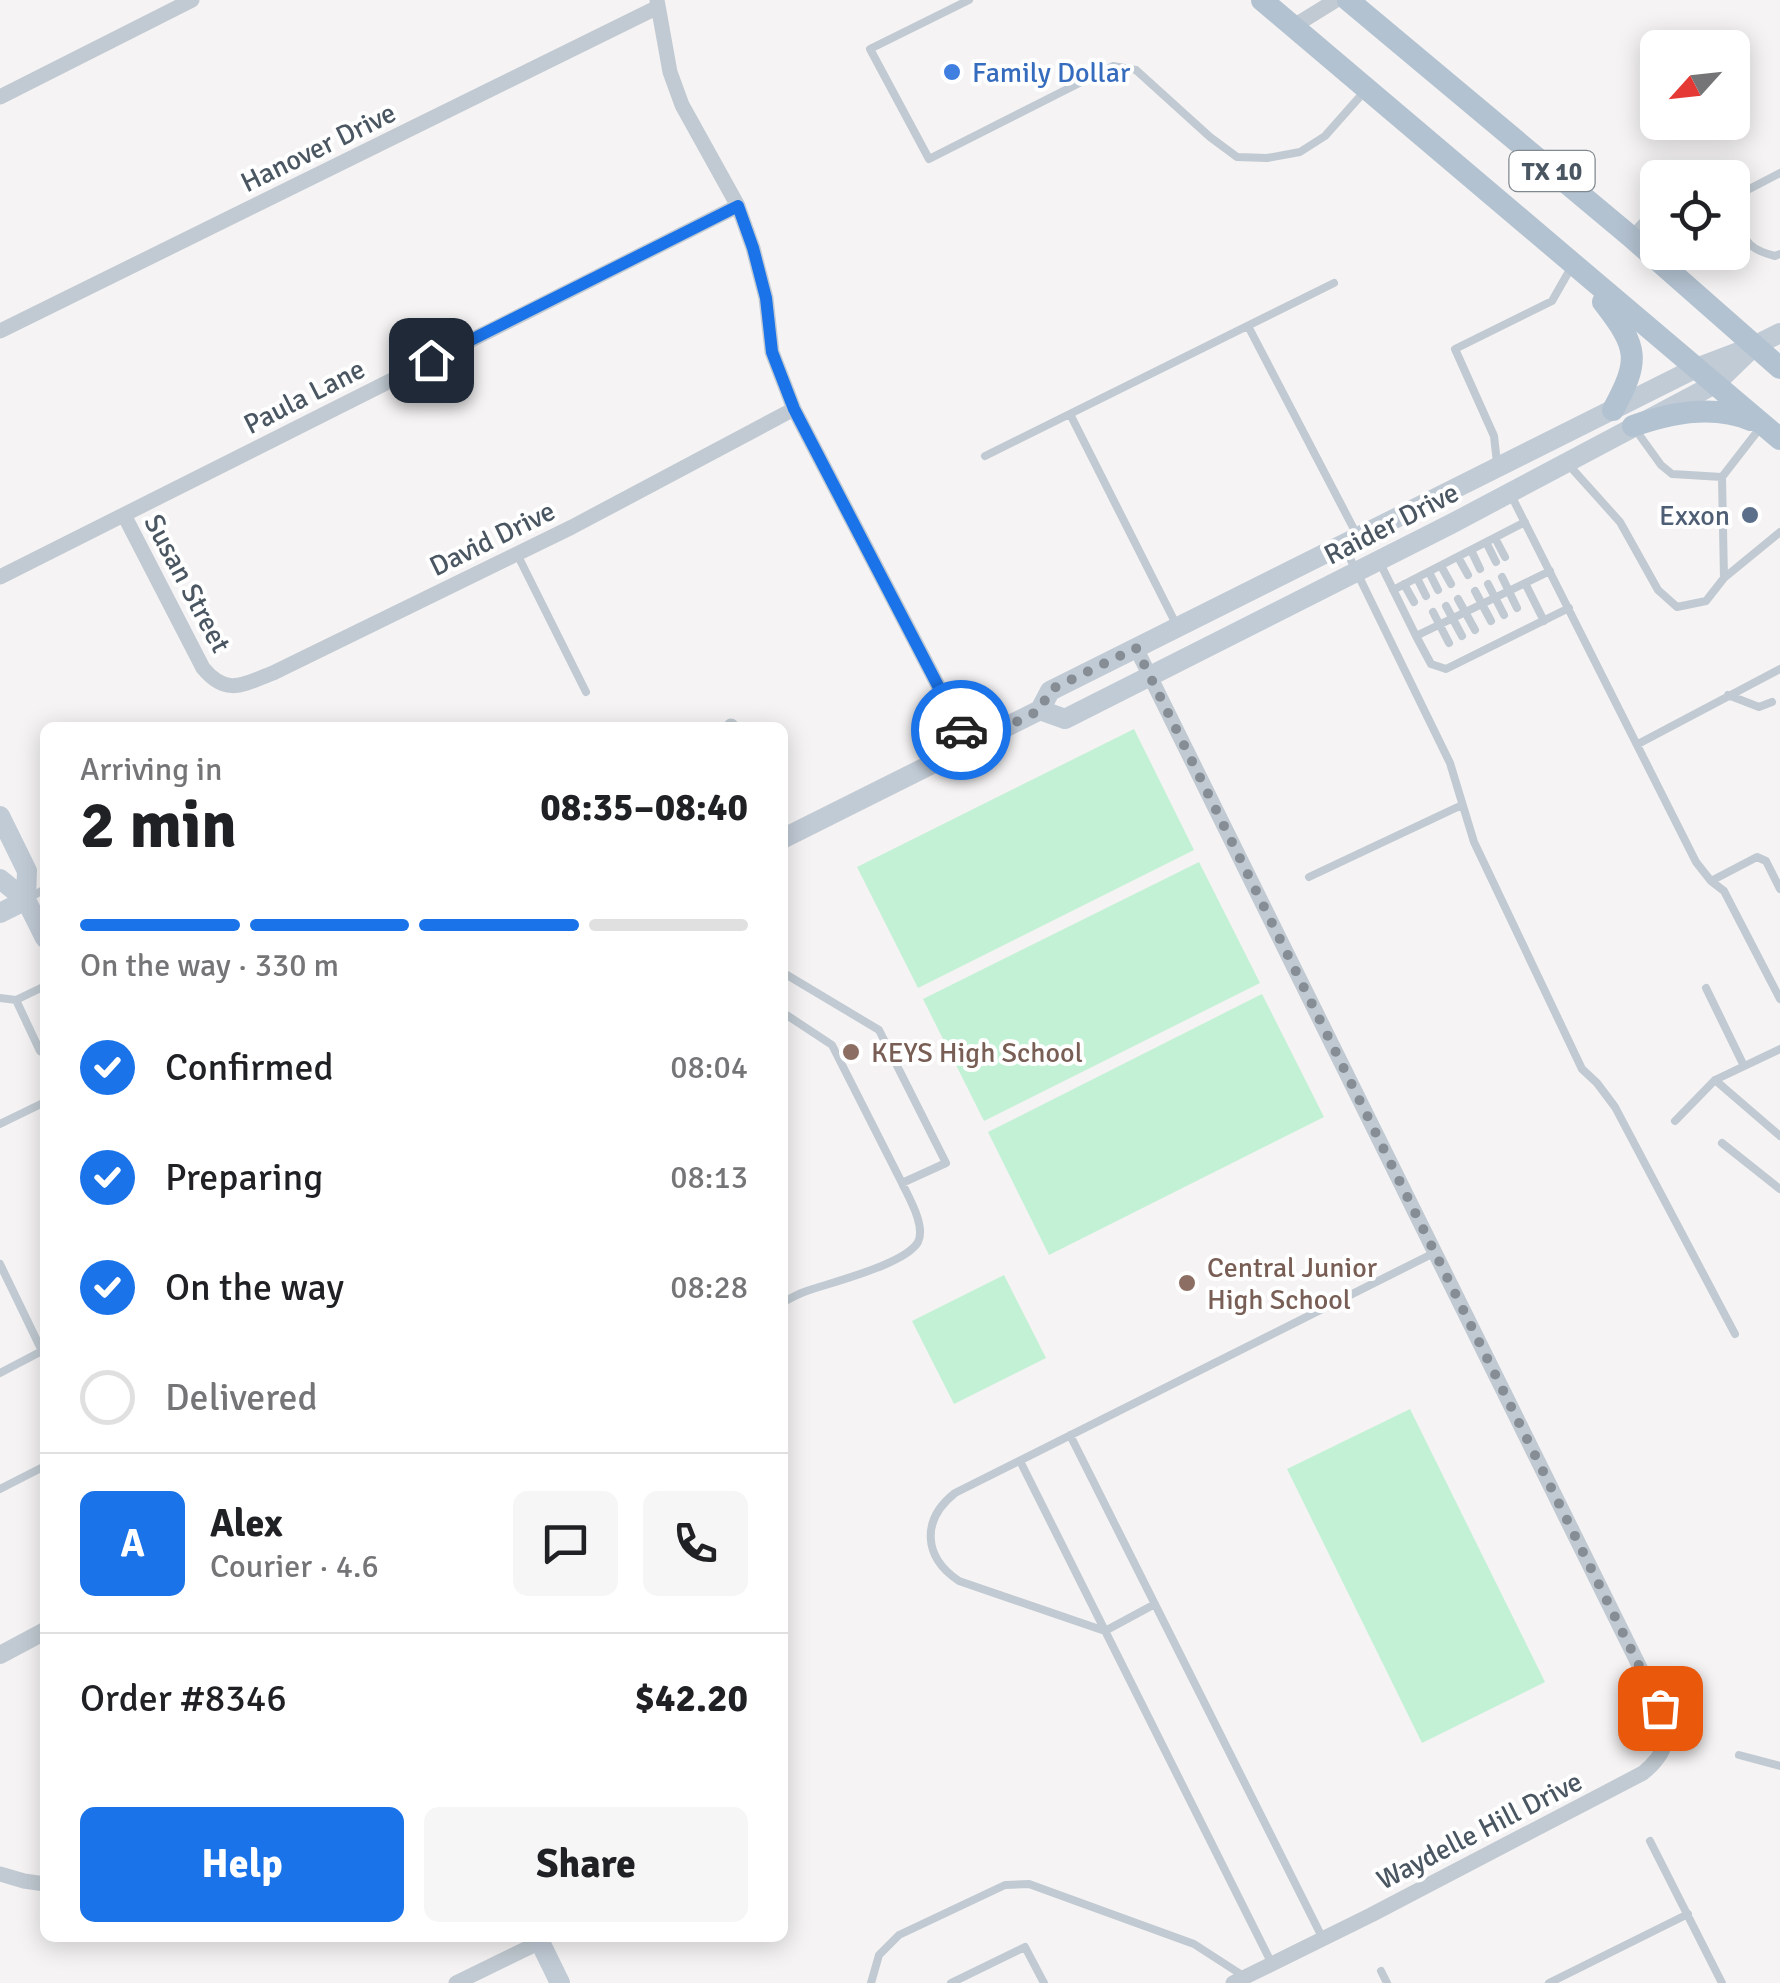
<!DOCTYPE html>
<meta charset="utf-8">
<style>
:root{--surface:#fff;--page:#f6f6f6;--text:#202124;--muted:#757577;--line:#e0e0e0;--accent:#1a73e8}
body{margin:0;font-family:Signika,sans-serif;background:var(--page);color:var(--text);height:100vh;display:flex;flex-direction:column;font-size:38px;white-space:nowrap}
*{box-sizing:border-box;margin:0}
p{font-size:32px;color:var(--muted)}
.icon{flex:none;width:55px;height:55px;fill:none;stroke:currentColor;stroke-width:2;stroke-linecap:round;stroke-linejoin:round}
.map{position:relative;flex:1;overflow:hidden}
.details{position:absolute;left:40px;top:722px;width:748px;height:1220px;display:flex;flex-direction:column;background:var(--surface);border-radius:15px;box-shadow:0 5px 25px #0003}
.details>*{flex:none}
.needle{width:65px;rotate:243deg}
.controls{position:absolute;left:1640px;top:30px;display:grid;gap:20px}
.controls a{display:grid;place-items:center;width:110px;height:110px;border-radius:15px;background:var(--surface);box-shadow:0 5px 25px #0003;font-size:50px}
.pin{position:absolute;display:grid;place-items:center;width:85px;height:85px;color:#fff;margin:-42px;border-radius:20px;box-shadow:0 5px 15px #0006}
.courier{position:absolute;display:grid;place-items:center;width:100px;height:100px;margin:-50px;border:8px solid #1a73e8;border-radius:50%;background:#fff;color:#222;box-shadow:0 2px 12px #0007}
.overview em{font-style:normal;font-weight:700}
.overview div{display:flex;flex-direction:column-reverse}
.overview{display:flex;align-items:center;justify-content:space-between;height:170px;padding:0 40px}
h1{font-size:65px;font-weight:700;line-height:75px}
.bar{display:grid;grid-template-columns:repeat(4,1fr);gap:15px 10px;align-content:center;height:120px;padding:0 40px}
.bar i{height:12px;border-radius:8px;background:var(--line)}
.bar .selected{background:var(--accent)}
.bar p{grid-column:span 4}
.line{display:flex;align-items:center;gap:25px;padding:0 40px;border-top:2px solid var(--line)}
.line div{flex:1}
.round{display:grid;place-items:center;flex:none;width:105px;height:105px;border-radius:15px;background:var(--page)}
ol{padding:0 40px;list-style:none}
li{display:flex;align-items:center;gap:30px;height:110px}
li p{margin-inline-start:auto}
li .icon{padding:10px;border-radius:50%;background:var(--accent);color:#fff;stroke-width:4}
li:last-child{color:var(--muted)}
li i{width:55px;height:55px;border:5px solid var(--line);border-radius:50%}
.cta{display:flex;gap:20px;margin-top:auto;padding:20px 40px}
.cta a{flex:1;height:115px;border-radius:15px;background:var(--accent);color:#fff;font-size:40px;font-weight:700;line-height:115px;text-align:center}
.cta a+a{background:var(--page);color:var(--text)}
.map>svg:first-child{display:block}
.green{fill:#c3f1d5}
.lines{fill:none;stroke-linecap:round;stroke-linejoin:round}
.service{stroke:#c1cad2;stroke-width:8}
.minor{stroke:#c1cad2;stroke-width:15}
.tertiary{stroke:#c1cad2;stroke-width:18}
.secondary{stroke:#c1cbd6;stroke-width:20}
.primary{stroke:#b3c2d1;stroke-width:22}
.done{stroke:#868d94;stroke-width:10;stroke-dasharray:0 18}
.route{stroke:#1a73e8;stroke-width:12}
.shop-dot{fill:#3f7fe0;stroke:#fff;stroke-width:4}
.service-dot{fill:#5c6f8a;stroke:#fff;stroke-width:4}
.education-dot{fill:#8d6e63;stroke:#fff;stroke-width:4}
.labels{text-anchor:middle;stroke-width:8;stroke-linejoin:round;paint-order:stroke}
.shield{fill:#fff;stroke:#808990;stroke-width:2.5}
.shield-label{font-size:25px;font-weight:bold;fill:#4a5661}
.shop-label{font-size:28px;fill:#366cbe;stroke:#fff;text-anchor:start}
.street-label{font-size:28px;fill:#4a5661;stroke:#fff}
.service-label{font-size:28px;fill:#4e5e75;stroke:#fff;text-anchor:end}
.education-label{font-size:28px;fill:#785e54;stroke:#fff;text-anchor:start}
</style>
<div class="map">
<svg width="1780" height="1983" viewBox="0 0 1780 1983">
<rect width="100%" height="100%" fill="#f5f3f3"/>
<path class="green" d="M1134,729l60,121 -276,138 -61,-121z
M1199,862l61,121 -276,138 -61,-122z
M1262,994l62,123 -275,138 -61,-123z
M1004,1275l42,83 -92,46 -42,-83z
M1410,1409l135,273 -123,61 -135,-274z"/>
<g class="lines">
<path class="service" d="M969,0l-99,49 59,110 184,-93 23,4 74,67 27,20 30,1 33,-6 25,-16 39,-44
M1732,198l48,-25
M1732,215c14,26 15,34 43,41l5,-2
M1633,232l25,-26
M1248,326l109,209
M1070,414l106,210
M1635,429l26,36 11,9 50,3 38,-49
M985,456l349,-173
M1497,463l-3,-27 -39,-87 97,-48 20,-35
M1567,463l53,59 38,68 19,17 29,-6 18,-23 -2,-101
M1512,497l184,365 15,19 13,10 56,108
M1495,538l10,19
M1486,542l10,20
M1345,548l105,215 24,79 108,227 15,14 18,24 120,227
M1471,550l9,19
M517,554l69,138
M1458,557l10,18
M1380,563l36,73 134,-65
M1441,566l10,18
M1429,572l9,18
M1502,577l15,31
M1417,578l9,18
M1724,578l56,-46
M1525,583l19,38
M1404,584l10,18
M1488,584l16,31
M1393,590l132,-68
M1475,591l16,30
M1458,599l17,31
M1446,606l16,30
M1433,612l16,31
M1416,636l15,28 15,5 123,-61
M1728,695l31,12 13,-5
M1638,744l142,-75
M1309,877l153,-72
M1711,881l46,-24 9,4 14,28
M27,899l18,-10
M782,972l97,58 67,133 -44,20 -70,-138 -50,-33
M1706,988l38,78
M0,998l16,2 24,51 5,3
M16,1000l29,-14
M1780,1049l-65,31 65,56
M1675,1121l40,-41
M0,1124l45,-22
M1722,1143l58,46
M0,1264l42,87 -42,22
M782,1303c7,-4 14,-8 22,-11 24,-9 101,-27 114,-50 8,-16 -9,-44 -16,-59
M1070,1435l253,504
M1020,1461l252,503
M0,1489l45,-23
M1155,1604l-50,27 -146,-50c-36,-24 -38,-61 -4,-88l479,-240
M1739,1755l41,11
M1650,1841l72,142
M1381,1971l6,12
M871,1983l8,-28 20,-20 106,-50 24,-1 165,60 51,33
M951,1983l74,-36 19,36
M1549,1983l139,-69"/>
<path class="minor" d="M657,0l13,72 12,33 56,101 15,42 13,50 6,54 22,57 175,336
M1294,26l42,-26
M0,97l192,-97
M0,331l658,-324
M124,515l79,153c24,29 41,16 70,5l299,-146 222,-118
M0,577l738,-371
M1136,648l524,1060c11,30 7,45 -17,65l-272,142 -138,68
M731,726v2
M0,1874l24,7 21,3
M456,1983l84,-41"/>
<path class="tertiary" d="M0,1655l45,-24"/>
<path class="secondary" d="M1040,710l25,9 386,-195 264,-140 34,-33
M0,816l27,55 -1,29
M782,839l258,-129 10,-19 646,-323 58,-22 26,-13
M0,879l26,21 19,38
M0,913l26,-13
M538,1938l22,45"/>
<path class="primary" d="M1262,0l518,439
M1348,0l282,236 150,132
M1603,302c36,46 37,58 10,108
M1633,426c36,-13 80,-22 118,-6"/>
</g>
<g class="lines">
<path class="done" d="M961,730l8,16 71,-36 10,-20 86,-42 524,1060"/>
<path class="route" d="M431,360l307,-154 15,42 13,50 6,54 22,57 167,321"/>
</g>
<circle class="shop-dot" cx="952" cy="72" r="10"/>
<circle class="service-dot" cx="1750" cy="515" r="10"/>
<g class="education-dot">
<circle cx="851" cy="1052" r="10"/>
<circle cx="1187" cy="1283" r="10"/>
</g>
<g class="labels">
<rect class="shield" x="1509.5" y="151" width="85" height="40" rx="8"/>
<g class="shield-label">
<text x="1552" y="180">TX 10</text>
</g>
<g class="shop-label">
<text x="972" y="82">Family Dollar</text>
</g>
<g class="street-label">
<text transform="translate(318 147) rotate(-26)" y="10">Hanover Drive</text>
<text transform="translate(304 396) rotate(-27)" y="10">Paula Lane</text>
<text transform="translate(1391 523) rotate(-27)" y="10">Raider Drive</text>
<text transform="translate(492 538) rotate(-26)" y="10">David Drive</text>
<text transform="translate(188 583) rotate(62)" y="10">Susan Street</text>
<text transform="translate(1479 1830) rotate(-27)" y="10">Waydelle Hill Drive</text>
</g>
<g class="service-label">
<text x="1730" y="525">Exxon</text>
</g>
<g class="education-label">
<text x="871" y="1062">KEYS High School</text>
<text x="1207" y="1277">Central Junior<tspan x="1207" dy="32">High School</tspan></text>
</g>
</g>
</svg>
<div class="controls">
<a><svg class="needle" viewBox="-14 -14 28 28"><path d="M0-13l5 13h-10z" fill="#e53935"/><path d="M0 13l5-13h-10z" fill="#757577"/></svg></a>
<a><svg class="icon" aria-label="locate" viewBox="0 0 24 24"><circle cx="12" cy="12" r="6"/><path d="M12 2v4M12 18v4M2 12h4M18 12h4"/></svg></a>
</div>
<div class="pin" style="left:1660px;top:1708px;background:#ea580c"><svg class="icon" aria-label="bag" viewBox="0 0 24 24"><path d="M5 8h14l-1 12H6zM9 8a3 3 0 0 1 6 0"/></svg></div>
<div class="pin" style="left:431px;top:360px;background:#1f2937"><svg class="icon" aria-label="home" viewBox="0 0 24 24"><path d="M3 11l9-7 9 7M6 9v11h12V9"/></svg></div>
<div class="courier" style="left:961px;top:730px"><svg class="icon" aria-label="car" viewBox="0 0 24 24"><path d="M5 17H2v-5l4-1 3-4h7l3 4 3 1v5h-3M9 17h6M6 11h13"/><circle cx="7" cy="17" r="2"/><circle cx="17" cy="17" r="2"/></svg></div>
<section class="details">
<div class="overview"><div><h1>2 min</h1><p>Arriving in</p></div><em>08:35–08:40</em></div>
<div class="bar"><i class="selected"></i><i class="selected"></i><i class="selected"></i><i></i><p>On the way · 330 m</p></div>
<ol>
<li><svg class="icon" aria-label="check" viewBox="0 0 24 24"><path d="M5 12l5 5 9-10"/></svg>Confirmed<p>08:04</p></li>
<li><svg class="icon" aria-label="check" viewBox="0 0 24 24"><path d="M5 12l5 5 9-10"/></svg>Preparing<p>08:13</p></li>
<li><svg class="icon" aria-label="check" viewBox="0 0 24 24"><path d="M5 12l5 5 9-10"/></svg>On the way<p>08:28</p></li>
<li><i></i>Delivered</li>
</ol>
<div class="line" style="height:180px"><b class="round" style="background:var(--accent);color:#fff">A</b><div><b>Alex</b><p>Courier · 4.6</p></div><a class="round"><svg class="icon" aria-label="chat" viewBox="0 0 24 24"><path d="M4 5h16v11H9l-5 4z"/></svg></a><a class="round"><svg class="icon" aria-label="phone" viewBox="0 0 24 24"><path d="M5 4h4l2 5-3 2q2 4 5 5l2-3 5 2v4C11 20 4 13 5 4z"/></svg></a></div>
<div class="line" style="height:130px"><div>Order #8346</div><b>$42.20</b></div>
<div class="cta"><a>Help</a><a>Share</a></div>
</section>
</div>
